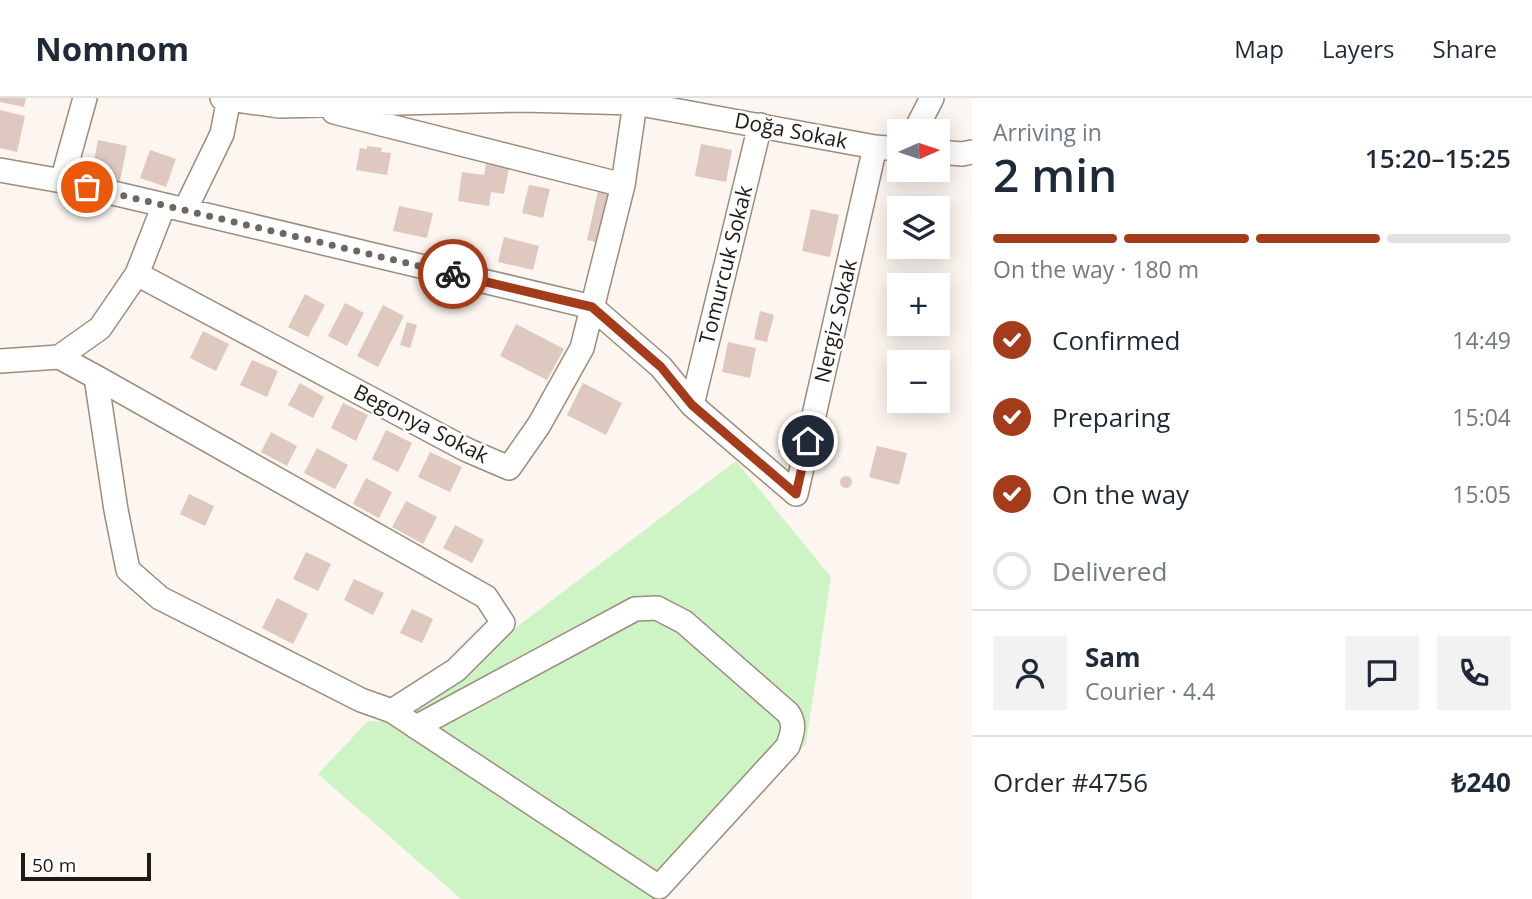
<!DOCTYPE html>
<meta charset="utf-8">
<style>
:root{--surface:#fff;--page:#f2f2f3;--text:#1f2937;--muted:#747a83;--line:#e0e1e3;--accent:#a43c1b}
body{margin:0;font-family:"Open Sans",sans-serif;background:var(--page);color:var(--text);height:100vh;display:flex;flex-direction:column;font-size:26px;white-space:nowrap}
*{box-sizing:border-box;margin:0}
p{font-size:23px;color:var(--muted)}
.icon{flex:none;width:38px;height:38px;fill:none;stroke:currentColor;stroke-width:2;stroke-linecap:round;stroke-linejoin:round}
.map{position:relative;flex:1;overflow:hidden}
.panel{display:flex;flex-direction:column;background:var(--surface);width:560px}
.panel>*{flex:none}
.needle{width:46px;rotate:87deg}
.controls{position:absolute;left:887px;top:21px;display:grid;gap:14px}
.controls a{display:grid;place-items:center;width:63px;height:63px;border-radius:0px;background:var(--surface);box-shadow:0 4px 18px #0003;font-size:35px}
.scale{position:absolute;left:21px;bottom:18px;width:130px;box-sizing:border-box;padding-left:7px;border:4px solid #201a14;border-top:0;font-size:19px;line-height:24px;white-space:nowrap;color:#201a14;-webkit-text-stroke:5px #fff;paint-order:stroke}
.pin{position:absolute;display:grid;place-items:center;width:60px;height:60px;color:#fff;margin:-30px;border:4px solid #fff;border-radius:50%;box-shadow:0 2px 7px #0007}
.courier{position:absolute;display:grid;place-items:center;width:70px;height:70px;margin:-35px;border:5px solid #a43c1b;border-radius:50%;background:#fff;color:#222;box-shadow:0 2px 9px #0007}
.headline em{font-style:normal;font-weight:600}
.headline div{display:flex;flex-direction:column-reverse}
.headline{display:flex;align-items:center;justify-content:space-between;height:119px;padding:0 21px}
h1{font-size:46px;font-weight:600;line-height:52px}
.bar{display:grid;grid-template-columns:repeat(4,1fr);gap:10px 7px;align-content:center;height:84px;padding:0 21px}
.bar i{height:9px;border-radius:5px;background:var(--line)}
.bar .selected{background:var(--accent)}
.bar p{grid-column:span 4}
.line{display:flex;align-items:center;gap:18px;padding:0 21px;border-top:2px solid var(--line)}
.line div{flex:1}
.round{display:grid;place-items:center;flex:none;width:74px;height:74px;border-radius:0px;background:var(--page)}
ol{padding:0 21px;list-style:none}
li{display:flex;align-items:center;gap:21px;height:77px}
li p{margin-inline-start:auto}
li .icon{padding:7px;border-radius:50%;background:var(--accent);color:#fff;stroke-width:4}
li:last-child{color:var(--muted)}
li i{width:38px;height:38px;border:4px solid var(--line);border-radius:50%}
header{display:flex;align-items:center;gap:42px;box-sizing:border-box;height:98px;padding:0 35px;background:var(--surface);border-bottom:2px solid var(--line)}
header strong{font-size:33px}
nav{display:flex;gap:38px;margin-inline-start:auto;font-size:24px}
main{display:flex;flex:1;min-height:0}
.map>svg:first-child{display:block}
.green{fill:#cef3c5}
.building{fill:#dfc8bf}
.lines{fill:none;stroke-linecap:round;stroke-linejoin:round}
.minor-casing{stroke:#9c8c7d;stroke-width:26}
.minor{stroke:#fff;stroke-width:23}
.done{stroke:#6d6761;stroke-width:7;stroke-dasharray:0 12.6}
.route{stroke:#a43c1b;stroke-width:9}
.labels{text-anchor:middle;stroke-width:5;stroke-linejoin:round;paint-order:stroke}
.street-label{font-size:21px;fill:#201a14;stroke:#fff}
</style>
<header>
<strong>Nomnom</strong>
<nav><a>Map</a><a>Layers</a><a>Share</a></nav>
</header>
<main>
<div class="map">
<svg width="972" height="801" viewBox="0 0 972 801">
<rect width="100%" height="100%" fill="#fdf5ef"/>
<path class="green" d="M736,363l95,116 -25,167 -148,155h-197l-143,-125 50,-53 23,1z"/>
<path class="building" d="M0,0h26l-2,9 -24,-5z
M0,12l25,6 -8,36 -17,-4z
M98,42l29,6 -7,35 -29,-6z
M701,46l31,6 -6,32 -31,-6z
M367,48l15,2 -1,4 10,1 -4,22 -31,-5 4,-22 7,1z
M150,52l26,9 -10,28 -26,-9z
M486,66l23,4 -5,26 -13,-2 -2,14 -31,-5 4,-29 22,3z
M529,87l21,4 -7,29 -21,-5z
M598,93l13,3 -11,49 -13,-3z
M399,108l34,7 -6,25 -34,-7z
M811,111l28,6 -9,42 -28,-6z
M504,139l35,9 -6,24 -35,-8z
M305,196l20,11 -17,32 -20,-10z
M345,205l19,10 -17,33 -19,-10z
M383,207l21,11 -26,51 -21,-11z
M760,213l14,4 -7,27 -13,-3z
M407,224l10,3 -7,23 -10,-3z
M516,226l48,25 -17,31 -47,-24z
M203,233l26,13 -13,27 -26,-13z
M728,244l28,6 -6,30 -28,-6z
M252,262l26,11 -11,26 -27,-12z
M300,285l24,14 -11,21 -25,-13z
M583,285l39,20 -16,32 -39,-20z
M343,305l25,12 -12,26 -25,-13z
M791,331l9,6 -13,22 -9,-5z
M386,332l26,13 -14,29 -26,-13z
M271,334l26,14 -10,20 -26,-14z
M877,348l30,7 -8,32 -30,-8z
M317,350l31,17 -13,24 -31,-16z
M430,354l32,15 -12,25 -32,-15z
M840 384a6 6 0 1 1 12 0a6 6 0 1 1-12 0Z
M366,380l26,14 -13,26 -26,-14z
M189,396l25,12 -9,20 -25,-12z
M406,403l31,16 -14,27 -31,-17z
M455,427l29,15 -12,23 -29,-15z
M306,454l25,12 -13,27 -25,-12z
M354,481l30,14 -11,22 -29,-15z
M277,500l31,16 -15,30 -31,-16z
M412,511l21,10 -11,24 -22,-10z"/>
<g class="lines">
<defs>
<path id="minor" d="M222,0l57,8 244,-6 112,3 240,44 25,2
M334,14l289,73
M915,33l17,-33
M938,54l24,2 10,-2
M0,72l62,11 102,24 428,102 69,60 31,38 104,89 79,-347
M62,83l23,-83
M185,112l37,-76 7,-36
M137,176l330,176 42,18 30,-43 43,-77 41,-163 12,-82
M59,259l41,-29 37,-54 27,-69
M0,263l59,-4 37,20 390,220 17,26 -47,47 -64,41 -31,-11 -201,-102 -32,-28 -12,-60 -20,-133
M692,307l68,-280
M392,613l267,176 129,-141c4,-12 8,-22 0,-33l-104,-91 -27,-14 -22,1 -219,118"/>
</defs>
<use href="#minor" class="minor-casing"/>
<use href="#minor" class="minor"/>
</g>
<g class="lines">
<path class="done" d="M87,89l366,87"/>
<path class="route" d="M453,176l139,33 69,60 31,38 104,89 12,-53"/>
</g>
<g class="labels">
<g class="street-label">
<text transform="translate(791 33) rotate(11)" y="7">Doğa Sokak</text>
<text transform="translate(726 167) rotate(-76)" y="7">Tomurcuk Sokak</text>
<text transform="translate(836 223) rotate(-77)" y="7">Nergiz Sokak</text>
<text transform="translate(421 326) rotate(27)" y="7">Begonya Sokak</text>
</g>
</g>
</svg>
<div class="controls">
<a><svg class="needle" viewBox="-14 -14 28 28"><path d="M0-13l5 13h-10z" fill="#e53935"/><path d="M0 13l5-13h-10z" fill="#747a83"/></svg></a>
<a><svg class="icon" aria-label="layers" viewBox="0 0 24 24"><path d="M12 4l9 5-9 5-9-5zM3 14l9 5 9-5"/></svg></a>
<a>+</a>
<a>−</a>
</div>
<div class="scale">50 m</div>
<div class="pin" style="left:87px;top:89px;background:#ea580c"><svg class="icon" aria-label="bag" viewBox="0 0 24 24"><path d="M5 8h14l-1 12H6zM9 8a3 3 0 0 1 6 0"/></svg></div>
<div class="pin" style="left:808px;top:343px;background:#1f2937"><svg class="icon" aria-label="home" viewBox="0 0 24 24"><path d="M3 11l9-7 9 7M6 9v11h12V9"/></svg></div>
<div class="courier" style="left:453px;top:176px"><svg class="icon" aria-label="bike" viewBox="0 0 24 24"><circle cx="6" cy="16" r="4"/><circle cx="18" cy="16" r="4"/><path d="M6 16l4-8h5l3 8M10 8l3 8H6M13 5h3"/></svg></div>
</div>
<section class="panel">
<div class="headline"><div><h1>2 min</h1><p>Arriving in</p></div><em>15:20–15:25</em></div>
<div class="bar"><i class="selected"></i><i class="selected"></i><i class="selected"></i><i></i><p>On the way · 180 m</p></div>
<ol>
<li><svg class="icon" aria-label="check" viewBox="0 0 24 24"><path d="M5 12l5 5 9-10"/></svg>Confirmed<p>14:49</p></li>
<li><svg class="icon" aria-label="check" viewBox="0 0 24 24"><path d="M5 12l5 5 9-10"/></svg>Preparing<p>15:04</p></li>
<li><svg class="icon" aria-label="check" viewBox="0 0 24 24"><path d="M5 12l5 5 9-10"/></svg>On the way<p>15:05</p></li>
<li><i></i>Delivered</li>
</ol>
<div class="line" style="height:126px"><a class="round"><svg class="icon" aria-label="person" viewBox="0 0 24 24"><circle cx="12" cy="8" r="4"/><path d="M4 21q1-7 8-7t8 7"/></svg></a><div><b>Sam</b><p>Courier · 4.4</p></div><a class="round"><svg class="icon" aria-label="chat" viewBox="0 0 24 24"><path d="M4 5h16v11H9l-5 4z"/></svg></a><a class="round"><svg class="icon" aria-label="phone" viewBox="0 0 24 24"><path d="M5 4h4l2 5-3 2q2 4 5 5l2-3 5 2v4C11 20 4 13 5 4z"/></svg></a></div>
<div class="line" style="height:91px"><div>Order #4756</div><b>₺240</b></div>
</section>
</main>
